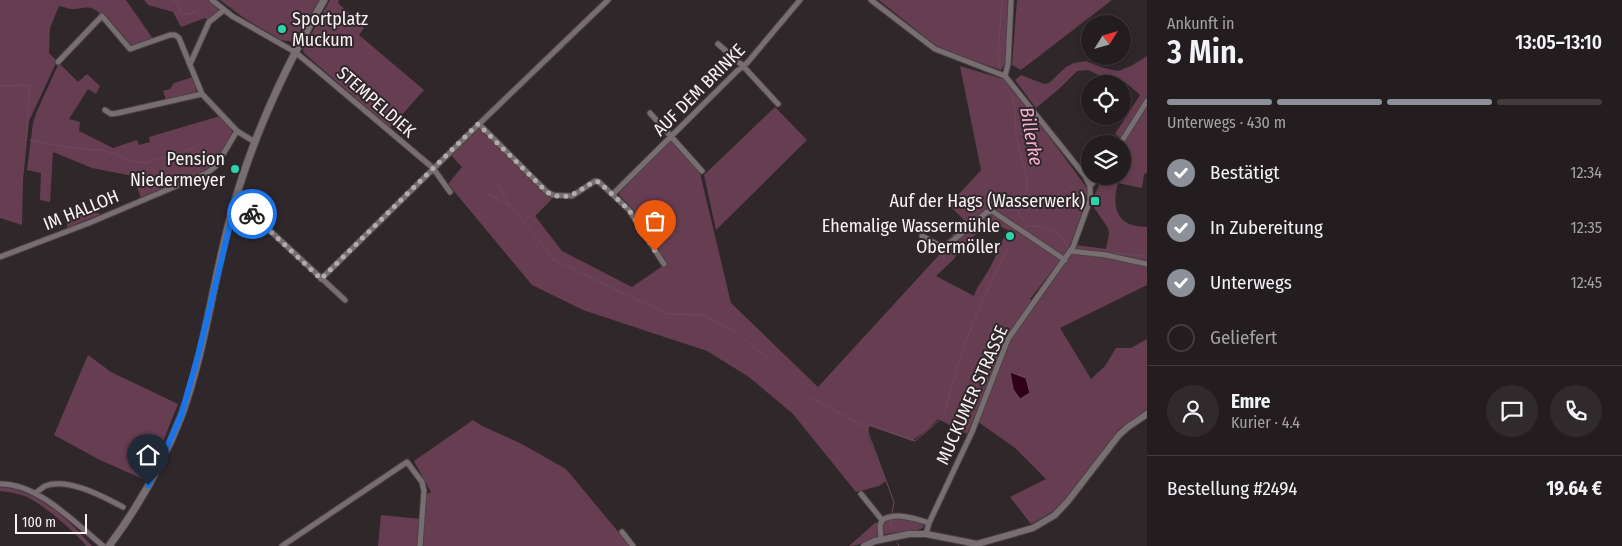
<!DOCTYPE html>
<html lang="de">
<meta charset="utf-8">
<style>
:root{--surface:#241d20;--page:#302a2d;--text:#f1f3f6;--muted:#a3a2a5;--line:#413b3e;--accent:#8c9099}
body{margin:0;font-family:"Fira Sans Condensed",sans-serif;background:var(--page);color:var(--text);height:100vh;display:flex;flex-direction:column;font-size:19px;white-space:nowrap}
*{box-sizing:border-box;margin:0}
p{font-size:16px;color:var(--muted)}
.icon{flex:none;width:28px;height:28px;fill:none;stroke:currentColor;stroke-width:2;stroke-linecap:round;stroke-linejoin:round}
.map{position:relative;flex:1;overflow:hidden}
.details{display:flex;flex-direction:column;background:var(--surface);width:475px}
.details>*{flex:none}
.needle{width:32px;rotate:53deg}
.fabs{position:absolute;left:1081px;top:15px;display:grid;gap:10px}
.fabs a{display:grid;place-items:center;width:50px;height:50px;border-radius:50%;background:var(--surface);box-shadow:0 2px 8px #0003,0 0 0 1px var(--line);font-size:25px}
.scale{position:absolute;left:15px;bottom:12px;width:72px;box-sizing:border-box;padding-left:5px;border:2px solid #f9f3f5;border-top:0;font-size:14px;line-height:18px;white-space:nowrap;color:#f9f3f5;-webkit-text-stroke:4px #30272b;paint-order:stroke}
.pin{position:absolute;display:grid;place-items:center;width:42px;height:42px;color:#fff;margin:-51px -21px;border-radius:50% 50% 50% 0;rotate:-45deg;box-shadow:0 0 5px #0007}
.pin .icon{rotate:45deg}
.courier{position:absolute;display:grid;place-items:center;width:50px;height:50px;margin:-25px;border:4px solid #1a73e8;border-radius:50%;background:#fff;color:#222;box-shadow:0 1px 6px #0007}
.overview em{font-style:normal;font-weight:600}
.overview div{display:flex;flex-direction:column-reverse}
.overview{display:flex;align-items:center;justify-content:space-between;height:85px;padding:0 20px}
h1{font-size:32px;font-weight:600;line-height:38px}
.bar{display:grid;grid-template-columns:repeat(4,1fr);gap:8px 5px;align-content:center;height:60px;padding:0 20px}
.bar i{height:6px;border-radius:4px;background:var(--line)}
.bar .selected{background:var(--accent)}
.bar p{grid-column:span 4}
.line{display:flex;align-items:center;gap:12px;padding:0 20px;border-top:1px solid var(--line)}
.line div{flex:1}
.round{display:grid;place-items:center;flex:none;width:52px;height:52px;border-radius:26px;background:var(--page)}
ol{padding:0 20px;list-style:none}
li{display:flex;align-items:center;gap:15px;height:55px}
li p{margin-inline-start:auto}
li .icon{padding:5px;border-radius:50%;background:var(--accent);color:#fff;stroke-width:4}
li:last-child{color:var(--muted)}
li i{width:28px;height:28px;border:2px solid var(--line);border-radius:50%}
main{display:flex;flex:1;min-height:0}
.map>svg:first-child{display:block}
.green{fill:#673e51;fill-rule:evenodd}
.water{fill:#30001b;stroke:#6c495c}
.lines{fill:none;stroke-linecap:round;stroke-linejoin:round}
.stream{stroke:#6c495c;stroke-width:1}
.minor-casing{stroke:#4a4245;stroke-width:7}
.tertiary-casing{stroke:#4a4245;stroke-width:8}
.secondary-casing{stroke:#4a4245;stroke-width:9}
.minor{stroke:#786e72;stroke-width:5}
.tertiary{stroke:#786e72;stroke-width:6}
.secondary{stroke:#786e72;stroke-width:7}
.done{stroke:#b3acae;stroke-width:5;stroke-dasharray:0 9}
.route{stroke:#1a73e8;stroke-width:6}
.poi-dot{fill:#2ad5ac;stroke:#30272b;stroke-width:2}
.labels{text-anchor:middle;stroke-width:4;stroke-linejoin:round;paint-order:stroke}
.poi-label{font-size:18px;fill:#f9f3f5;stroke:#30272b;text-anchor:end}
.street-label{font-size:18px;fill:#f9f3f5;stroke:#30272b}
.water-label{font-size:19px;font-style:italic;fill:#f7b0cf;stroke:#30272b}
</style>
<main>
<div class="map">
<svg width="1147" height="546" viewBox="0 0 1147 546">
<rect width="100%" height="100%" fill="#30272b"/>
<path class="green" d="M0,0h208l10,8v3l-10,9 -3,-2 -24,9 -8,-15 -25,-7 -4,-5h-18l27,39 -20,7 -3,-2 -26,-31 -3,2c-12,-13 -17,-5 -30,-6 -4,-1 -8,-2 -12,-3l-9,22 -1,25 8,8 -28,60 -6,59 -1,45 -22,-7z
M220,0h99l-25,42 -13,-2 -37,-22z
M330,0h9l-1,3 26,25 -5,7 65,55 -34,38 -86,-75 -1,-4z
M879,0h130l-4,63 -4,7 -50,-17 -16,-8z
M1017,0h95l-91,70 -9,-5z
M1147,56v117l-3,1 -2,14 -24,-5c-7,25 -1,44 29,44v58l-87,43 31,51 14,-13 11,-18h15l16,-9v71l-28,19 -60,79 -28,16 -21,-27 36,-18 -31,-31 -41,-29 -7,15 -29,-15 -11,11 -15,11 -43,-15 -1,9 18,46 -7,5 -23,6 -63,-78 -44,-37 -42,-26 -124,-41 -51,-25 -84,-101 14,-17 -12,-13 27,-27 8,5 67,67 -17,17 27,35 70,36 35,-24 -36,-56 -12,-12 1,-3 51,-53 29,34 31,130 87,84 122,-133 4,-6 -1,-4 16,-15 9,-5 -19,-19 32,-35 -21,-104 43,13 8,6 76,103c1,43 -32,79 -57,111l7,3 34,-48 4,-9 31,4 3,-15 -1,-6 -17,-25 9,-20 8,3 3,-7 -7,-3h18l1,-31 2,-4 -10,-7 25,-39 -15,-13h-11l-26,-12 -11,1 -17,17 -24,20 -21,-28 6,-5 23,9 5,-1 17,-16 8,-4 12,-2 18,7 14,3 13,-5zM995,224l13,6c-8,14 -12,28 -20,41 -5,9 -11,15 -14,25l-38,-20 18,-17 7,-13 22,-17z
M59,63l19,19 9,-8 13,12 -4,8 -8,-5 -19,30 11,3 -1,9 34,17 24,-8 2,5 11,-3 -1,-5 71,-21 13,13c-3,11 -9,26 -18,34 -15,14 -54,26 -74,35l-8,-22 -41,-8 -39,-16 -3,50 -10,-2 1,-27 -14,-3 6,-47 4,-12z
M193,77l4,12 -2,4 -29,7 -3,-9 7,-2 4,-6z
M775,107l32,33 -91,90 -12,-55z
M68,207l33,7 -34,14z
M88,355l23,17 67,32 -22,55 -11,21 -45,-20 -46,-25z
M473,420l9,6 38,17 46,26 64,77h-208l3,-51 6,-3 -17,-31z
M0,487c37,2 69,33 92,59h-6c-9,-13 -45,-43 -59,-49 -9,-4 -18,-5 -27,-6z
M381,515l39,4 -3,27h-39z
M896,518l11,1 17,5 -1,4c-11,5 -25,3 -36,6 -14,2 -25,12 -38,12l26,-23z"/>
<path class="water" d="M1010,372l16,6 4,15 -10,6 -7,-10z"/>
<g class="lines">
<path class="stream" d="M172,0l5,2 4,11 9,1 14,-7
M1000,69l-2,-12 4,-57
M1002,79c1,8 9,12 11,20 4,11 2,24 3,35 3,25 22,54 1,74l3,9 7,7
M0,86l30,-1 -4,55
M30,140l42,8 28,2 13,3 18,8 14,2 49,-15 5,-6
M493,180c9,8 12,20 20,29 13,17 28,31 39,50l115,55 37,1 32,17 18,16 13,9
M488,194l23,13
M1023,229l4,-4c17,2 35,5 41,23
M1076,249l11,1
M1110,253l37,3
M811,398l55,29
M892,513l2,-11 -28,-75 5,-2 44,16 28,-24 20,-69 14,-35 23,-49 12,-23 9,-9
M891,518l-1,5 4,7
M897,543l2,3"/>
<defs>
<path id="minor" d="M212,0l20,16 63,36 22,18 116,98 17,24
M871,0l64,49 70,27 80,100 5,10v14l-17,47 -65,92 -36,93 -43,91 -3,11
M718,44l25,22 35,38
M58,62l44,-46 28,33 40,-14h5l4,3 23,56 35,37 18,11
M189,63l2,-1 18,-40 15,-12
M1005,76l3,-12 3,-64
M105,110l6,4 7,-1 84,-19
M650,113l52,58
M479,124l129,-124
M1120,144l27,-43
M1090,186l9,-10
M613,194l124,-123 10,-8 53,-63
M233,207l19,7 93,86
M922,236l22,12 43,-36 5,-1 73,49
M1070,251l36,4 41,9
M0,257l89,-34 118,-50 9,-7 21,-35
M321,279l158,-155 68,68 6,3 19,1 23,-15 4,1 30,28 35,54
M0,484c38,-1 76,40 103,62
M36,493c2,-2 6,-5 9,-7 23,-9 59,11 78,21
M861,494l21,26c15,-8 31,-2 47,3
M622,532l11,14
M881,539l-1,-13 2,-6
M282,546l125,-84 15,20 2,9 -4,55"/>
<path id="tertiary" d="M864,546l11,-5 34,-7h17l51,10 56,-16 22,-13 13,-14 51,-66 9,-8 19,-13"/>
<path id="secondary" d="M109,546c30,-40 55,-85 73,-132 23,-64 31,-133 49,-199 20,-75 54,-148 93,-215"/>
</defs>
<use href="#minor" class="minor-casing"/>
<use href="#tertiary" class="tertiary-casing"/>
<use href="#secondary" class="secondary-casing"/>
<use href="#minor" class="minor"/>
<use href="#tertiary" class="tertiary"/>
<use href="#secondary" class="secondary"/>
</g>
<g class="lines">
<path class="done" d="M252,214l69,65 157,-155 69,68c21,12 31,-2 48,-11l4,1 30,28 26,41"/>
<path class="route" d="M148,485l17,-33 17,-39 16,-57 36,-148 12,2 6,4"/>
</g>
<g class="poi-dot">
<circle cx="282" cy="29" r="5"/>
<circle cx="235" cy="169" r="5"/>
<rect x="1090" y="196" width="10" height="10" rx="2.5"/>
<circle cx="1010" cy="236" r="5"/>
</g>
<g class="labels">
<g class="poi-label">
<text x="292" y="25" text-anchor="start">Sportplatz<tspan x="292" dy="21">Muckum</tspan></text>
<text x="225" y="165">Pension<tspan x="225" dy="21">Niedermeyer</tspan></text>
<text x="1085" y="207">Auf der Hags (Wasserwerk)</text>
<text x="1000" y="232">Ehemalige Wassermühle<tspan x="1000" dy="21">Obermöller</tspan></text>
</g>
<g class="street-label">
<text transform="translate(699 90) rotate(-45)" y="6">AUF DEM BRINKE</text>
<text transform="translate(376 102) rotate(41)" y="6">STEMPELDIEK</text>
<text transform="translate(81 210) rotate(-22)" y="6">IM HALLOH</text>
<text transform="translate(972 395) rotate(-66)" y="6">MUCKUMER STRASSE</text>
</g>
<g class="water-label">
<text transform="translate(1032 136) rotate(80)" y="7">Billerke</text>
</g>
</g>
</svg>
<div class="fabs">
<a><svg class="needle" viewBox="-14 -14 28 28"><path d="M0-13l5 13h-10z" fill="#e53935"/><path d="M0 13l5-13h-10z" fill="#a3a2a5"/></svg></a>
<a><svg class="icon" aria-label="locate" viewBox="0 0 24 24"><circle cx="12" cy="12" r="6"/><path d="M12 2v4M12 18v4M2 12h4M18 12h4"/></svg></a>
<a><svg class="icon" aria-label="layers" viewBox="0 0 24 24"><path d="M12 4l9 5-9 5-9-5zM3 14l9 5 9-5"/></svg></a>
</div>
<div class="scale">100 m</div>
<div class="pin" style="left:655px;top:251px;background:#ea580c"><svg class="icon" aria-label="bag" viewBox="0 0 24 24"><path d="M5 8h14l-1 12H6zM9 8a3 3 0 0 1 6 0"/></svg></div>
<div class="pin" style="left:148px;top:485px;background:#1f2937"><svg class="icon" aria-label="home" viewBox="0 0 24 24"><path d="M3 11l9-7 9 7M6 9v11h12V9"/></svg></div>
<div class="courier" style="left:252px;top:214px"><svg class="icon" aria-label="bike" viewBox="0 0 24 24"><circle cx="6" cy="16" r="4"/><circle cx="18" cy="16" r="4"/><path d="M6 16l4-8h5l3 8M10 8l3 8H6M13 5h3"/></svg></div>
</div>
<section class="details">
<div class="overview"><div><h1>3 Min.</h1><p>Ankunft in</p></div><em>13:05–13:10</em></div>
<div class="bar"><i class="selected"></i><i class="selected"></i><i class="selected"></i><i></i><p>Unterwegs · 430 m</p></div>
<ol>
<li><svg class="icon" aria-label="check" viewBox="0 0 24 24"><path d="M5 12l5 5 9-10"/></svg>Bestätigt<p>12:34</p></li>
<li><svg class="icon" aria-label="check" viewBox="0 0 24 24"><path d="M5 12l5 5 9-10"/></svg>In Zubereitung<p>12:35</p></li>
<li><svg class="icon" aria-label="check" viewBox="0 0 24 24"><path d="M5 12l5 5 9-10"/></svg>Unterwegs<p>12:45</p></li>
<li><i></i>Geliefert</li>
</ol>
<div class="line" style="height:90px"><a class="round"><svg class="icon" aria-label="person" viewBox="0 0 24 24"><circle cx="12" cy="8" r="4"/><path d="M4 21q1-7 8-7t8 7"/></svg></a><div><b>Emre</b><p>Kurier · 4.4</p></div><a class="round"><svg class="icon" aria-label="chat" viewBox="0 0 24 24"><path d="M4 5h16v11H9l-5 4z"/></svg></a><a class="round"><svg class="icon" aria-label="phone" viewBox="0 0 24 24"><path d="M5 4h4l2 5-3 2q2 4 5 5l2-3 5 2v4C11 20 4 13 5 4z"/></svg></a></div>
<div class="line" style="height:65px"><div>Bestellung #2494</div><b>19.64 €</b></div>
</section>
</main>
